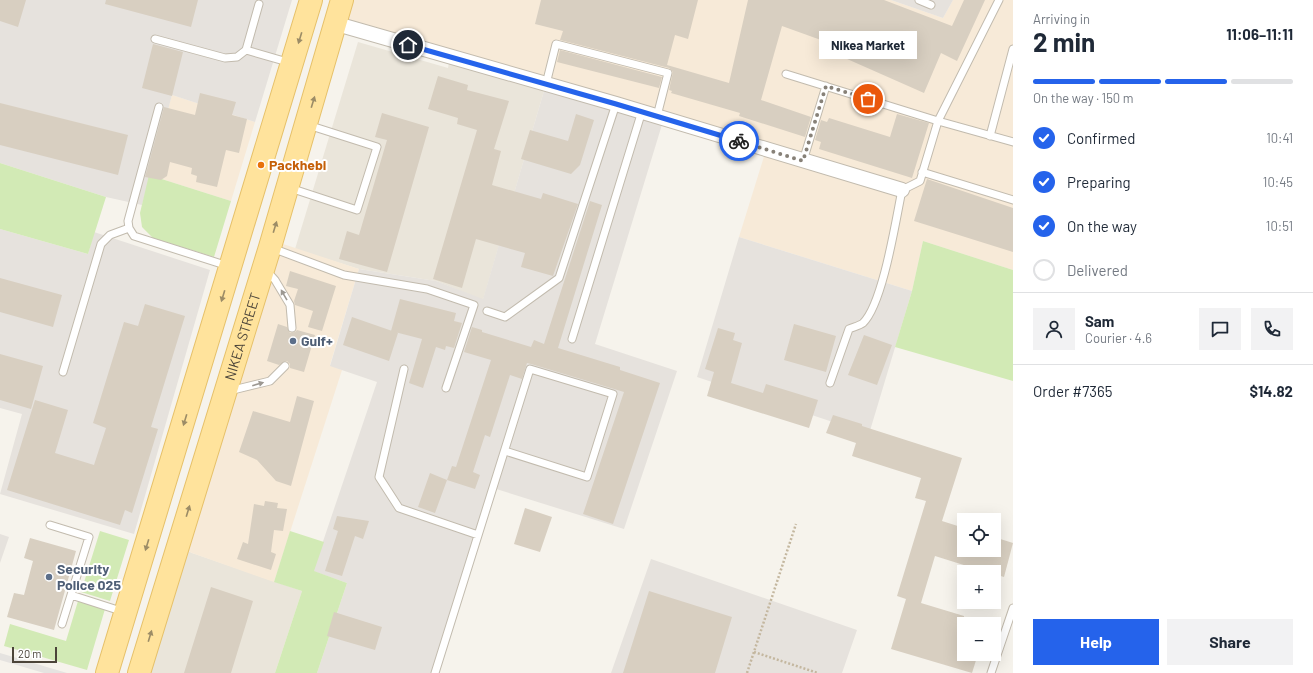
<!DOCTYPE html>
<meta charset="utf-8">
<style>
:root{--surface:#fff;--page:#f2f2f3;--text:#1f2937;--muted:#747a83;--line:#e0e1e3;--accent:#2563eb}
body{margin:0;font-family:Barlow,sans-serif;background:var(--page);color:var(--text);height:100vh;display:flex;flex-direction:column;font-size:15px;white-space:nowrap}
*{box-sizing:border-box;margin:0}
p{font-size:13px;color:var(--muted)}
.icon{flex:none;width:22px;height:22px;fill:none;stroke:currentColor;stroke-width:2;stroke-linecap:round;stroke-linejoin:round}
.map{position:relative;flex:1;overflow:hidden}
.panel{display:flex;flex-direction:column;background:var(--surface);width:300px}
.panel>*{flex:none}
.controls{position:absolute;left:957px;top:513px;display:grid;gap:8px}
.controls a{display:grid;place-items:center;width:44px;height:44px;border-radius:0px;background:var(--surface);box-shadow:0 4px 16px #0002;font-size:20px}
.scale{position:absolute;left:12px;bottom:10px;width:45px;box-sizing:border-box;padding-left:4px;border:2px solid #4b4439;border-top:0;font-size:11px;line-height:14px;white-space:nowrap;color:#4b4439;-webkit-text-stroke:3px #fff;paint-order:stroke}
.pin{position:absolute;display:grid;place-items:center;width:34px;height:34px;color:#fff;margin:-17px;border:2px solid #fff;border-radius:50%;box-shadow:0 1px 4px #0007}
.courier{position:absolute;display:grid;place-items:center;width:40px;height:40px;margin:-20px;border:3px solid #2563eb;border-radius:50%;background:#fff;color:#222;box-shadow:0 1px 5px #0007}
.bubble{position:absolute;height:28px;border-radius:0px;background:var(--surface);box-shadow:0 4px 16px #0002;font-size:13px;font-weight:700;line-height:28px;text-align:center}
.headline em{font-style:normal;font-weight:700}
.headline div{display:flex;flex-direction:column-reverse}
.headline{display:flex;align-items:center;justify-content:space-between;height:68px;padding:0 20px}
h1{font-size:26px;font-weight:700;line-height:30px}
.bar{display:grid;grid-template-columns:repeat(4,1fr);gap:6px 4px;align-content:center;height:48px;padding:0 20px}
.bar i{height:5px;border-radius:3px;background:var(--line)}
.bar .active{background:var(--accent)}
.bar p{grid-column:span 4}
.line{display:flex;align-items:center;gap:10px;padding:0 20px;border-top:1px solid var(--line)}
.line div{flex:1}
.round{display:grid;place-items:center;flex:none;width:42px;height:42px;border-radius:0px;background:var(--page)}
ol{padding:0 20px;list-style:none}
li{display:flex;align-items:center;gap:12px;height:44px}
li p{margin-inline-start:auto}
li .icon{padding:4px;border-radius:50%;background:var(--accent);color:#fff;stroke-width:4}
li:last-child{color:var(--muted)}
li i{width:22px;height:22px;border:2px solid var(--line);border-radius:50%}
.primary-button{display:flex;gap:8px;margin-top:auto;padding:8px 20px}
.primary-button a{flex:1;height:46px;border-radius:0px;background:var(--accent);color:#fff;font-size:16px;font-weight:700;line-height:46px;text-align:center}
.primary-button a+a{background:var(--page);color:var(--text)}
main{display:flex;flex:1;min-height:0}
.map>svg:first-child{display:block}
.residential{fill:#eae5da}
.commercial{fill:#f7ead8}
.industrial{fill:#e6e2dd}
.green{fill:#d2eab5}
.parking{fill:#e5e3e0}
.building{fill:#d8cfc1}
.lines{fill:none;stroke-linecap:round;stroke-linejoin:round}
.service-casing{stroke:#c2bbae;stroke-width:9}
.minor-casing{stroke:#c2bbae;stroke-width:16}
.primary-casing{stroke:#e6c16a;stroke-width:24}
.path{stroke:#c4b79f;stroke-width:2.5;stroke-dasharray:2 2;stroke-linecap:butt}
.service{stroke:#fff;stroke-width:7}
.minor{stroke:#fff;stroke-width:14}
.primary{stroke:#ffe39c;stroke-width:22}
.oneway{fill:#9c8c66}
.oneway2{fill:#9c9892}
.done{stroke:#878178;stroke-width:4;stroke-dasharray:0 7.2}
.route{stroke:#2563eb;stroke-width:5}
.food-dot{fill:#e8710a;stroke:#fff;stroke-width:1.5}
.service-dot{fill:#5c6f8a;stroke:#fff;stroke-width:1.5}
.labels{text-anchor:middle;stroke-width:4;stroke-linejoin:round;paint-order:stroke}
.food-label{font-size:14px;font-weight:bold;fill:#c56008;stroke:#fff;text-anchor:start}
.street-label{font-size:14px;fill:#4b4439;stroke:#fff}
.service-label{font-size:14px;font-weight:bold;fill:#4e5e75;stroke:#fff;text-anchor:start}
</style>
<main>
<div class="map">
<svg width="1013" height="673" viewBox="0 0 1013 673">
<rect width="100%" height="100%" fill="#f6f3ec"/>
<path class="residential" d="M358,42l90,26 2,-11 96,27 -63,216 -47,-19 -77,-12 -64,-20z
M178,546l14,7 110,38 -27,82h-136z"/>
<path class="commercial" d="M342,0h549l52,18 10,-18h60v270l-90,-29 -11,50 -173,-54 27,-87 -429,-126z
M172,95l83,27 -24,79 -82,-26z
M271,240l88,29 -29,96 12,5 -68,212 -82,-29 -14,-7z"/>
<path class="industrial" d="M0,0h292l-37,122 -83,-27 -30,110 -36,-8 -106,-34z
M891,0h62l-10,18z
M546,84l118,34 -69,226 82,27 -53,158 -131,-41 -58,185h-118l30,-90 -34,-12 64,-189 -47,-16 29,-97 77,12 47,18z
M0,229l88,25 6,-22 116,38 -76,264 -134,-40 22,-80 -22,-6z
M739,237l173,54 -43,143 -172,-57z
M0,534l9,3 -9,26z
M651,559l206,71 -15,43h-231z"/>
<path class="green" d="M0,163l106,34 -18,57 -88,-25z
M149,175l82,26 -17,56 -61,-19 -11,-11 -2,-14z
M923,241l90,29v111l-118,-34 17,-56z
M100,531l29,9 -19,61 -29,-9z
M290,531l34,11 -10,29 33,12 -30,90h-42l27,-82 -28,-9z
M78,601l27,8 -18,61 -83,-24 6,-22 56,17z"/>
<path class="parking" d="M0,653l67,20h-23l-44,-13z"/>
<path class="building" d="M0,0h26l-8,27 -18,-6z
M106,0h92l-7,27 -86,-23z
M541,0h157l-10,39 -13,-4 -8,30 62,18 19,-83h136l68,26 12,-26h21l-28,61 -16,-8 -17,40 -95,-42 3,-7 -50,-18 -21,74 50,17 -6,20 -66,-21 1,-3 -69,-20 1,-2 -3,-1 4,-18 -4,-4 -109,-28 3,-9 -28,-7z
M153,44l30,8 -11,44 -30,-8z
M560,50l102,27 -3,11 -102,-26z
M438,76l30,9 -1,5 42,11 -15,48 7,2 -9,34 49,14 2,-6 35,11 -25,72 -32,-9 4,-14 -49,-14 -14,49 -29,-9 44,-149 -20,-6 1,-6 -30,-9z
M200,93l36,9 -4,13 15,4 -8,34 -13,-3 -9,37 -21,-5 1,-6 -6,-2 1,-6 -22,-6 -3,14 -6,4 -16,-3 19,-70 31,8z
M0,103l128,32 -10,40 -118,-30z
M382,113l47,14 -42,145 -48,-13 8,-28 12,4 28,-95 -12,-3z
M576,114l18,6 -14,45 -9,9 -50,-15 9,-29 38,11z
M897,114l32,9 -17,55 -93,-29 2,-7 -6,-2 6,-20 6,2 2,-4 61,19z
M927,179l86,29v44l-99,-31z
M590,201l12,4 -44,143 62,19v3l40,13 -47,141 -30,-10 41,-122 -93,-28 -4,-1 -5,16 -12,-4 -20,62 -5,-2 -12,37 7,3 -5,14 -28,-9 5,-14 4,1 35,-107 -27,-8 8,-25 10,3v2l49,15 3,-7 10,4z
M290,271l46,15 -14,45 -14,-4 5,-16 -18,-6 -1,-4 4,-12 -12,-3z
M0,278l62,17 -9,32 -53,-15z
M400,299l56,14 -2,8 8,2 -8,25 -8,-2 -1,4 -9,-3 -13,41 -14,-5 13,-44 -31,-8z
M145,304l40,12 -34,111 7,2 -26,84 -7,-3 -5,15 -113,-35 28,-90 33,10 -13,43 39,12 12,-37 -13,-5 31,-101 14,4z
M352,317l46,16 -9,28 -46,-16z
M278,324l9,3 3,6 5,-1 2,-2 18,5 -11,37 -14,-4v-4l-3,-3 -8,4 -12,-4z
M794,324l42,12 -10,36 -42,-12z
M718,328l17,5 -2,7 9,3 -11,40 32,10 3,-9 52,16 -9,28 -102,-32 7,-24 -9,-3z
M864,335l28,10 -15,40 -29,-10z
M0,354l43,12 -12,43 -31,-9z
M297,396l17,5 -23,85 -15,-5 -19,-21 -18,-8 14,-41 37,11z
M833,415l29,9v2l100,32 -20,63 22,7v22h30v-13l19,6 -9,34 -10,-3v-2h-8l-51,-16 -14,47 43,13v38h14l-6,19 -81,-24 15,-50 -9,-3 29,-95 -11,-3 6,-20 -69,-22 4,-13 -30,-10z
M430,473l17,7 -12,33 -17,-6z
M265,501l13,2 -1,5 10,1 -4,22 -9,-1 -3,22 5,2 -5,16 -34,-11 6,-17 5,2 6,-40 10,2z
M525,508l27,9 -12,35 -26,-8z
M337,516l32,5 -6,18 -8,-3 -13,40 -17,-5 13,-40 -5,-2z
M30,538l46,13 -22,79 -47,-13 7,-24 10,2 9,-34 -9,-3z
M211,587l42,14 -22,72h-47z
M649,591l83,26 -17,56h-92z
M334,612l48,15 -7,23 -48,-14z"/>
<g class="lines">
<defs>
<path id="service" d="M919,0l12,5
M155,39l70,19 12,-1 9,-7 45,13
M246,50l13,-46
M786,74l152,47 61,-121
M546,84l10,-40 112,29 -11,43
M159,107l-31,114 1,7 5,8 94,30
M990,136l23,-87
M803,161l23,-75
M922,172l91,28
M290,188l67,22 20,-63 -69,-22
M272,248l72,27 83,14 47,16 -28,83
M266,270l9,10 15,25 2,23
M487,311l18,6 54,-39 57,-174
M572,339l70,-228
M404,369l-25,108 20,31 79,27
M63,372l38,-128 9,-9 19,-7
M830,383l19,-54c4,-2 10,-3 14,-6 20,-19 33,-104 39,-133l18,-9 18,-60 75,21
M229,391l41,-10 15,-15
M50,525l39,12 -27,87
M71,595l53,17
M435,673l95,-304 83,25 -26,83 -82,-26
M991,673l22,-65"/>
<path id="minor" d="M337,24l279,80 286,86"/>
<g id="primary">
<path d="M107,673l204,-673"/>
<path id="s1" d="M139,673l131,-426 72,-247"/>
</g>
</defs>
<use href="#service" class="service-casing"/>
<use href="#minor" class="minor-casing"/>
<use href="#primary" class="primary-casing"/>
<path class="path" d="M754,652l64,21
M747,673l49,-149"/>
<use href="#service" class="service"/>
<use href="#minor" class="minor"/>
<use href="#primary" class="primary"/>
</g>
<defs><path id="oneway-solid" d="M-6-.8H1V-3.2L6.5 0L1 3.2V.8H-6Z"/></defs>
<g class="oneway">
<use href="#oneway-solid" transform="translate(300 38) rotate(107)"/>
<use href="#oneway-solid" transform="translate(313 102) rotate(-73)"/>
<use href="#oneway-solid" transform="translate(275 227) rotate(-73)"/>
<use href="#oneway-solid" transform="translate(223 296) rotate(107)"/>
<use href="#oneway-solid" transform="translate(185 420) rotate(107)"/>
<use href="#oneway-solid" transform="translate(188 511) rotate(-73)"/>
<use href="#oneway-solid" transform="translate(147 545) rotate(107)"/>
<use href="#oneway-solid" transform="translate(150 636) rotate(-73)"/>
</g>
<g class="oneway2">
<use href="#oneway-solid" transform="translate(284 295) rotate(-120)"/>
<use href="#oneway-solid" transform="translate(258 384) rotate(-16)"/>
</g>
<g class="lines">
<path class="done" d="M739,141l64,20 23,-75 42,13"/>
<path class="route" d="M408,45l208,59 123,37"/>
</g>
<circle class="food-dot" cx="261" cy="165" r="4"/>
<g class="service-dot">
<circle cx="293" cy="341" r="4"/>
<circle cx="49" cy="577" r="4"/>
</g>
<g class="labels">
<g class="food-label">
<text x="269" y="170">Packhebi</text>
</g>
<g class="street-label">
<text dy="5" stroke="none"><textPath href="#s1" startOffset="352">NIKEA STREET</textPath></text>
</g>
<g class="service-label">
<text x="301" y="346">Gulf+</text>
<text x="57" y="574">Security<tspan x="57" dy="16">Police 025</tspan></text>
</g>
</g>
</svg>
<div class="controls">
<a><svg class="icon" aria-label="locate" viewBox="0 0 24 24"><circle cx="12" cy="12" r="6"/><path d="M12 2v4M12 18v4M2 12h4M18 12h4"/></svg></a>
<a>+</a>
<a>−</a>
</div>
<div class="scale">20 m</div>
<div class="pin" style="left:868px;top:99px;background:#ea580c"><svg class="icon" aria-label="bag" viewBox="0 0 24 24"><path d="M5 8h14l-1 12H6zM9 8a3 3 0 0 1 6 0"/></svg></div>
<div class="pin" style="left:408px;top:45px;background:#1f2937"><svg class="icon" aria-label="home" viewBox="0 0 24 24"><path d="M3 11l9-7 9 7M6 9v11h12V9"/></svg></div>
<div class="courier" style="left:739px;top:141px"><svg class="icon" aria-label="bike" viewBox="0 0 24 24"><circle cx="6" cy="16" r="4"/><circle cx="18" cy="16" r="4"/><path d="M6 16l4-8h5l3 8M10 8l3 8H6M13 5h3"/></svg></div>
<div class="bubble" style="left:819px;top:31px;width:98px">Nikea Market</div>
</div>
<section class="panel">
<div class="headline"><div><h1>2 min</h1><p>Arriving in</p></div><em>11:06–11:11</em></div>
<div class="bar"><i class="active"></i><i class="active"></i><i class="active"></i><i></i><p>On the way · 150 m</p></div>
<ol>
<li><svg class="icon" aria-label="check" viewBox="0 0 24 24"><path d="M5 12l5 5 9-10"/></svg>Confirmed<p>10:41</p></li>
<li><svg class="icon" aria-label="check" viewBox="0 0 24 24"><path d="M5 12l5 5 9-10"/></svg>Preparing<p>10:45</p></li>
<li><svg class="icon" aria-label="check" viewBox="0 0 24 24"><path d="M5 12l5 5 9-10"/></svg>On the way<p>10:51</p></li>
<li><i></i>Delivered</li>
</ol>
<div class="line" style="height:72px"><a class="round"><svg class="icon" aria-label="person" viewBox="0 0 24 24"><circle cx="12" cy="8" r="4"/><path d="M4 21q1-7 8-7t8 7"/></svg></a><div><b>Sam</b><p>Courier · 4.6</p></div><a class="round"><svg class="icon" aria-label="chat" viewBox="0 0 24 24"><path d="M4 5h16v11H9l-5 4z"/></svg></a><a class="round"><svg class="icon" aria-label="phone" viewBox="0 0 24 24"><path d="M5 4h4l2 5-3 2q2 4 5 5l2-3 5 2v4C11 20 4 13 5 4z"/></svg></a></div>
<div class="line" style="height:52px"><div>Order #7365</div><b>$14.82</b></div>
<div class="primary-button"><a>Help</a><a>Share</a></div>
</section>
</main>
